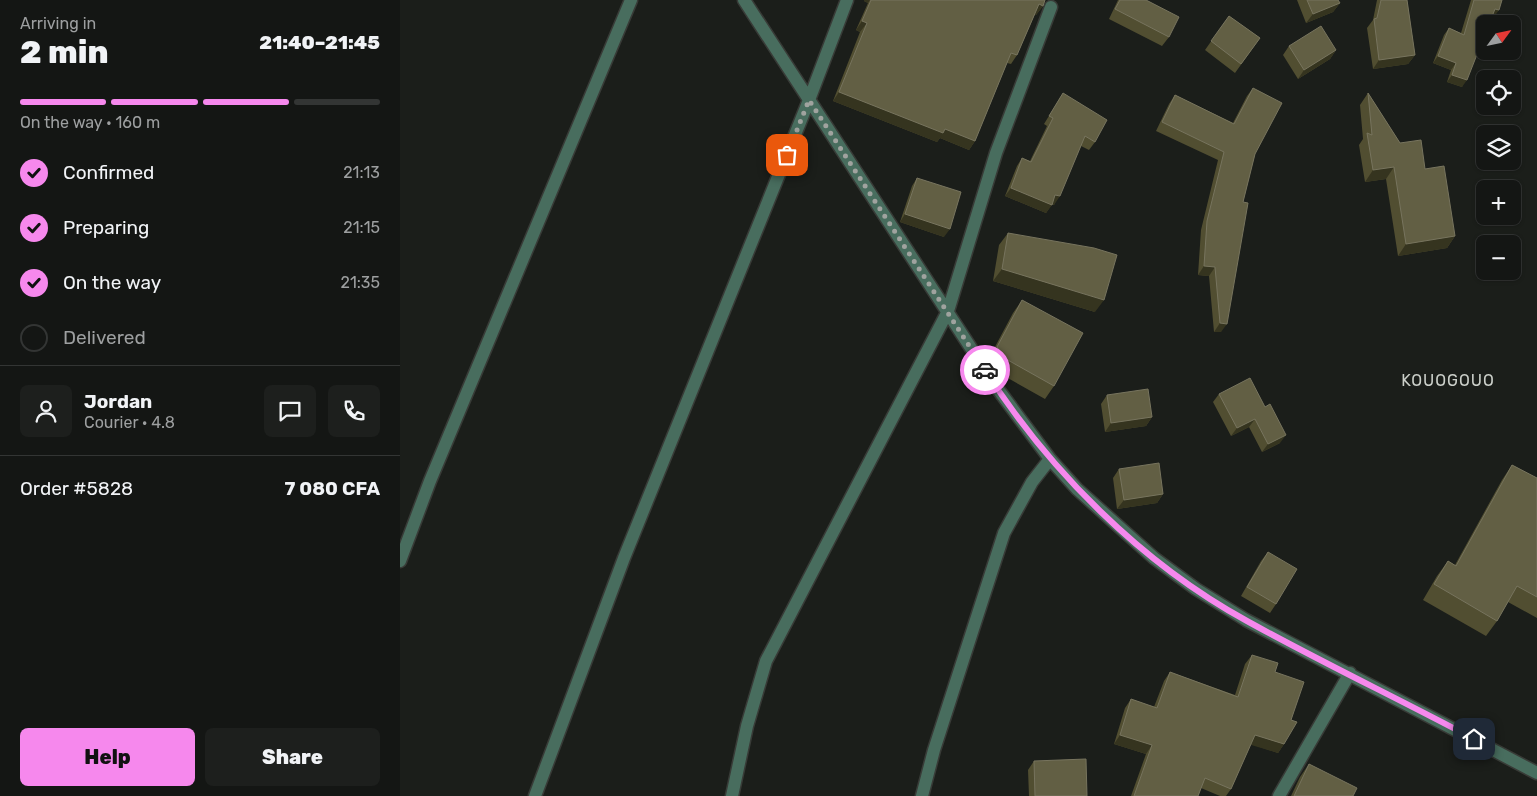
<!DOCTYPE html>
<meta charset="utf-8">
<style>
:root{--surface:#141614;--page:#1d1f1d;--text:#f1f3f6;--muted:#9d9fa0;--line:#333534;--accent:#f688ed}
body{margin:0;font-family:Rubik,sans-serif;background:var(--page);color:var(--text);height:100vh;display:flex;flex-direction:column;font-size:19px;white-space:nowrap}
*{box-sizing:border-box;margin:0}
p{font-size:16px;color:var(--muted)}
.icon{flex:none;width:28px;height:28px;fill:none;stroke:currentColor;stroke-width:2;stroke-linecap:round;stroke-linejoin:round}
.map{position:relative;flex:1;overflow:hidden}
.sheet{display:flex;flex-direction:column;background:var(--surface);width:400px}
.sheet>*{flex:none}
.needle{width:32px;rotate:57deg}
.fabs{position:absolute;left:1076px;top:15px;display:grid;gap:10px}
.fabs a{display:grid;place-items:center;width:45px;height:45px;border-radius:8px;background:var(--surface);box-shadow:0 1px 4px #0004,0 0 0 1px var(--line);font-size:25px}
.pin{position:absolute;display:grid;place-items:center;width:42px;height:42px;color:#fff;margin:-21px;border-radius:10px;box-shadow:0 2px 8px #0006}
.courier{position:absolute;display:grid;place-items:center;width:50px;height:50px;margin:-25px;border:4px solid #f688ed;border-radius:50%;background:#fff;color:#222;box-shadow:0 1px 6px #0007}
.summary em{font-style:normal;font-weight:800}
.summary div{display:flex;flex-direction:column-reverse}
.summary{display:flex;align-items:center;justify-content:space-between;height:85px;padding:0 20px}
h1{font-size:32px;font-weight:800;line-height:38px}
.bar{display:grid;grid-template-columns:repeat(4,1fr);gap:8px 5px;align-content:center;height:60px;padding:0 20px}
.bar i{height:6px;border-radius:4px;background:var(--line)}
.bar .current{background:var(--accent)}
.bar p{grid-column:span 4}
.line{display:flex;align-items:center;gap:12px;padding:0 20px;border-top:1px solid var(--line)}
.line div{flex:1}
.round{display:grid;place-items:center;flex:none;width:52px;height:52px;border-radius:8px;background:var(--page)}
ol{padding:0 20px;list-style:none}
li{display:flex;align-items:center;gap:15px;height:55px}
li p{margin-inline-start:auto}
li .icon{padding:5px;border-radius:50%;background:var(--accent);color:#111;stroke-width:4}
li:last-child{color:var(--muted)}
li i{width:28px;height:28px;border:2px solid var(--line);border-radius:50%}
.primary-button{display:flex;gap:10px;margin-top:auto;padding:10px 20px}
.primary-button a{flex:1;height:58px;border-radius:8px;background:var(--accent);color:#111;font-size:20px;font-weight:800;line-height:58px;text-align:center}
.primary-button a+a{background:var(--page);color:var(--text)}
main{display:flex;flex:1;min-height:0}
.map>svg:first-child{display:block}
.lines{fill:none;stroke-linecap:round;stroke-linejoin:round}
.minor-casing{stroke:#383b37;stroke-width:15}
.minor{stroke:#486d5e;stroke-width:12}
.wall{fill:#514e31}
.shaded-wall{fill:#35341f}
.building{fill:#625f44;stroke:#77745e}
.done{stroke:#a0a39f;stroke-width:5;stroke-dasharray:0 9}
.route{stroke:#f688ed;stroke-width:6}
.labels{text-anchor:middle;stroke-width:5;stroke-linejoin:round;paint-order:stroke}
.neighbourhood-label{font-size:16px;letter-spacing:1px;fill:#cbcfc9;stroke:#1b1e1a}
</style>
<main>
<section class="sheet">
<div class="summary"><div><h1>2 min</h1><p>Arriving in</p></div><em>21:40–21:45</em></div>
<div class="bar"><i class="current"></i><i class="current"></i><i class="current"></i><i></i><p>On the way · 160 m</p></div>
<ol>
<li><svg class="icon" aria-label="check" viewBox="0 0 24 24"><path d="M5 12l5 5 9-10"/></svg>Confirmed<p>21:13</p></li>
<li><svg class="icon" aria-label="check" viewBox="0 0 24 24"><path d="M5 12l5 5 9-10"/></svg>Preparing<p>21:15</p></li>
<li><svg class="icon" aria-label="check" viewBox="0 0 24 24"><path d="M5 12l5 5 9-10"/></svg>On the way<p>21:35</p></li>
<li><i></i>Delivered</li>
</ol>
<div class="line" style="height:90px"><a class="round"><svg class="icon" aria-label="person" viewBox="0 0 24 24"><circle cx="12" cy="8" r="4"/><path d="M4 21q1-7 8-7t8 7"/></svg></a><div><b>Jordan</b><p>Courier · 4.8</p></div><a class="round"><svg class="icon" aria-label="chat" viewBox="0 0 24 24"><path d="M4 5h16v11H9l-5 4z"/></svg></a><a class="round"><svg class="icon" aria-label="phone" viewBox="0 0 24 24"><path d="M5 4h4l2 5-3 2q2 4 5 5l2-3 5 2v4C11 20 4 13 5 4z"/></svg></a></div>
<div class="line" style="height:65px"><div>Order #5828</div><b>7 080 CFA</b></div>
<div class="primary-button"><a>Help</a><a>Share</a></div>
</section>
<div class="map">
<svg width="1137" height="796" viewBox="0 0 1137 796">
<rect width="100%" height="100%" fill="#1b1e1a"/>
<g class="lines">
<defs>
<path id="minor" d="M344,0l253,388 53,71 27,30 77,69 42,31 50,31 291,153
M0,561l30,-80 201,-481
M135,796l89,-238 185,-458 38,-100
M332,796l15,-70 19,-65 182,-350 48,-158 55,-146
M522,796l12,-46 70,-217 28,-51 18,-23
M879,796l71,-123"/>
</defs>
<use href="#minor" class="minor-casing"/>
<use href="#minor" class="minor"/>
</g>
<path class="wall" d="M464,0h181l-2,6 -7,9 -1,-1 -18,41 -6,9 -4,-1 -32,78 -6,9 -29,-12 -3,4 -104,-41 27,-69 -4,-2 12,-27 -4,-2z
M718,0h28l23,37 -7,9 -53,-27z
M897,0h41l2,3 -7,9 -27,11z
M977,0h30l8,55 -7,9 -35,5 -6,-41 6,-8z
M1071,0h31l-8,17h-2l-30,70 -15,-5 4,-12 -18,-7 11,-28 5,-7 12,5z
M829,16l31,22 -25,35 -30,-23z
M889,46l47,4 -6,9 -32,20 -15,-24z
M853,88l2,66 -12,48 -22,130h-7l-5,-56 -11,-1 3,-45 17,-70 -62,-29 13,-27 6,-9 58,28 14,-27z
M663,93l32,49 -6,8 -8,-4 -27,59 -2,-1 -6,9 -41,-17 12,-30 5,-8 8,3 17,-35 -3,-2z
M968,93l32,50 25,26 30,67 -8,12 -49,8 -12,-77 -21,3 -6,-37 4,-6 -3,-34z
M517,178l27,59 -44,-15 12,-36z
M608,233l87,79 -102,-31 6,-36z
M622,300l32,86 -9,13 -48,-27 -9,-12 25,-47z
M819,394l46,13 15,36 -18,9 -13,-25 -18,9 -18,-34z
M707,395l45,22 -6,9 -41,6 -4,-28z
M1112,465l25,13v140l-29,-16 -11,19 -11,15 -63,-36 14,-24 11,-15 7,4 47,-85z
M719,469l44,25 -6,9 -40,6 -4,-31z
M868,552l8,52 -6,9 -29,-17 20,-35z
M852,655l23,17 16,48 -7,24 -6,9 -27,-9 -20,45 -5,7h-6l-19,-8 -3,8h-67l15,-42 -32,-10 11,-36 6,-9 23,8 10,-26 6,-9 65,23 10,-31z
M634,761l53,35h-58l-1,-26z
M909,764l44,32h-62l9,-19z"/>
<path class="shaded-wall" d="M464,0h6l-2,3 -4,-2z
M940,3l-7,9 -27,11 7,-9z
M639,4l4,2 -7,9 -3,-2z
M1095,9l4,1 -5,7 -4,-1z
M462,21l5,2 -7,9 -4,-2z
M936,50l-6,9 -32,20 6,-9z
M1015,55l-7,9 -35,5 6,-9z
M1038,56l18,7 -5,7 -18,-7z
M1052,75l15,5 -5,7 -15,-5z
M439,92l106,37 30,12 -6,9 -29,-12 -3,4 -104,-41z
M994,167l-8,12 -21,3 8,-12z
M611,188l41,17 -6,8 -41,-17z
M655,195l5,1 -6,9 -4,-2z
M505,214l45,15 -6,8 -44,-15z
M1055,236l-8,12 -49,8 8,-12z
M804,266l11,1 -6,9 -11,-1z
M602,269l102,31 -9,12 -102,-31z
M820,323l7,1 -6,8h-7z
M752,417l-6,9 -41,6 6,-9z
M855,419l-6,8 -18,9 6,-8z
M886,435l-6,8 -18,9 6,-8z
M763,494l-6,9 -40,6 7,-9z
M720,735l32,10 -6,9 -32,-10z
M855,735l29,9 -6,9 -30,-9z"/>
<path class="building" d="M471,0h174l-2,6 -4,-2 -22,51 -6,-2 -36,88 -30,-12 -2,4 -104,-41 28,-69 -5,-2z
M720,0h26l33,17 -10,20 -54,-28z
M907,0h31l2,3 -27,11z
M981,0h26l8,55 -36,5 -5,-41 3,-1z
M1074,0h28l-3,10 -4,-1 -6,15h-4v10l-18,46 -15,-5 4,-12 -18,-7 11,-28 15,7z
M829,16l31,22 -19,26 -30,-23z
M921,26l15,24 -32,20 -15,-24z
M853,88l29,15 -27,51 -12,48 5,1 -21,121 -7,-1 -5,-56 -11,-1 3,-45 17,-69 -62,-30 13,-27 59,29z
M663,93l44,27 -12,22 -10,-6 -25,60 -5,-1 -3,10 -41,-17 11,-30 9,4 22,-44 -4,-2z
M968,93l32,50 21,-3 4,29 19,-3 11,70 -49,8 -12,-77 -21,3 -6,-37 5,2z
M517,178l44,14 -11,37 -45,-15z
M608,233l86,15 23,7 -13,45 -102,-31z
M622,300l61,33 -29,53 -48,-27 -9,-12z
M850,378l15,29 5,-3 16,31 -18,9 -13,-25 -18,9 -18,-34z
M748,389l4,28 -41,6 -4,-28z
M759,463l4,31 -39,6 -5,-31z
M1112,465l25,13v119l-20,-11 -20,35 -63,-37 14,-23 8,5z
M868,552l29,17 -21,35 -29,-17z
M852,655l26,8 -3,9 29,10 -13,38 6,2 -13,22 -29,-9 -24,54 -26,-11 -7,18h-64l18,-51 -32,-10 11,-36 26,9 13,-36 68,25z
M686,759l1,37h-52l-1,-35z
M909,764l48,24 -4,8h-59z"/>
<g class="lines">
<path class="done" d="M387,155l22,-55 176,270"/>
<path class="route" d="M585,370c64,100 156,193 262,251 74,41 152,78 227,118"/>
</g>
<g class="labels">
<g class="neighbourhood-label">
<text x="1048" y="386">KOUOGOUO</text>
</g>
</g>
</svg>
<div class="fabs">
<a><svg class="needle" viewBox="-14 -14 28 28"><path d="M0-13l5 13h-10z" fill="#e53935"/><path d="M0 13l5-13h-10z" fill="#9d9fa0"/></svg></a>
<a><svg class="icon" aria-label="locate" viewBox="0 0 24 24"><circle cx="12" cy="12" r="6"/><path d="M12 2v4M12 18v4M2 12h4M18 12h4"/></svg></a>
<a><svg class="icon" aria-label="layers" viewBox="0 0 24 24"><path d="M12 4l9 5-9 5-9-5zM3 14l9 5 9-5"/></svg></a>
<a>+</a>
<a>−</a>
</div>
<div class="pin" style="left:387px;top:155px;background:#ea580c"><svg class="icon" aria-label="bag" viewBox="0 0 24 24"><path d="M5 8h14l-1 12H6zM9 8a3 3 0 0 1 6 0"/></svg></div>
<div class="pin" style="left:1074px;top:739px;background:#1f2937"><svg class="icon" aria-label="home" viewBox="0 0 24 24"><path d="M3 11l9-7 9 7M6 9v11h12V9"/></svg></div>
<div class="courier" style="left:585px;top:370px"><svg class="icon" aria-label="car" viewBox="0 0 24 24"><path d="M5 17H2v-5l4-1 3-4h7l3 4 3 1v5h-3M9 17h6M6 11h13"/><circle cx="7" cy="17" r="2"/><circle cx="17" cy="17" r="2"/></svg></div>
</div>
</main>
